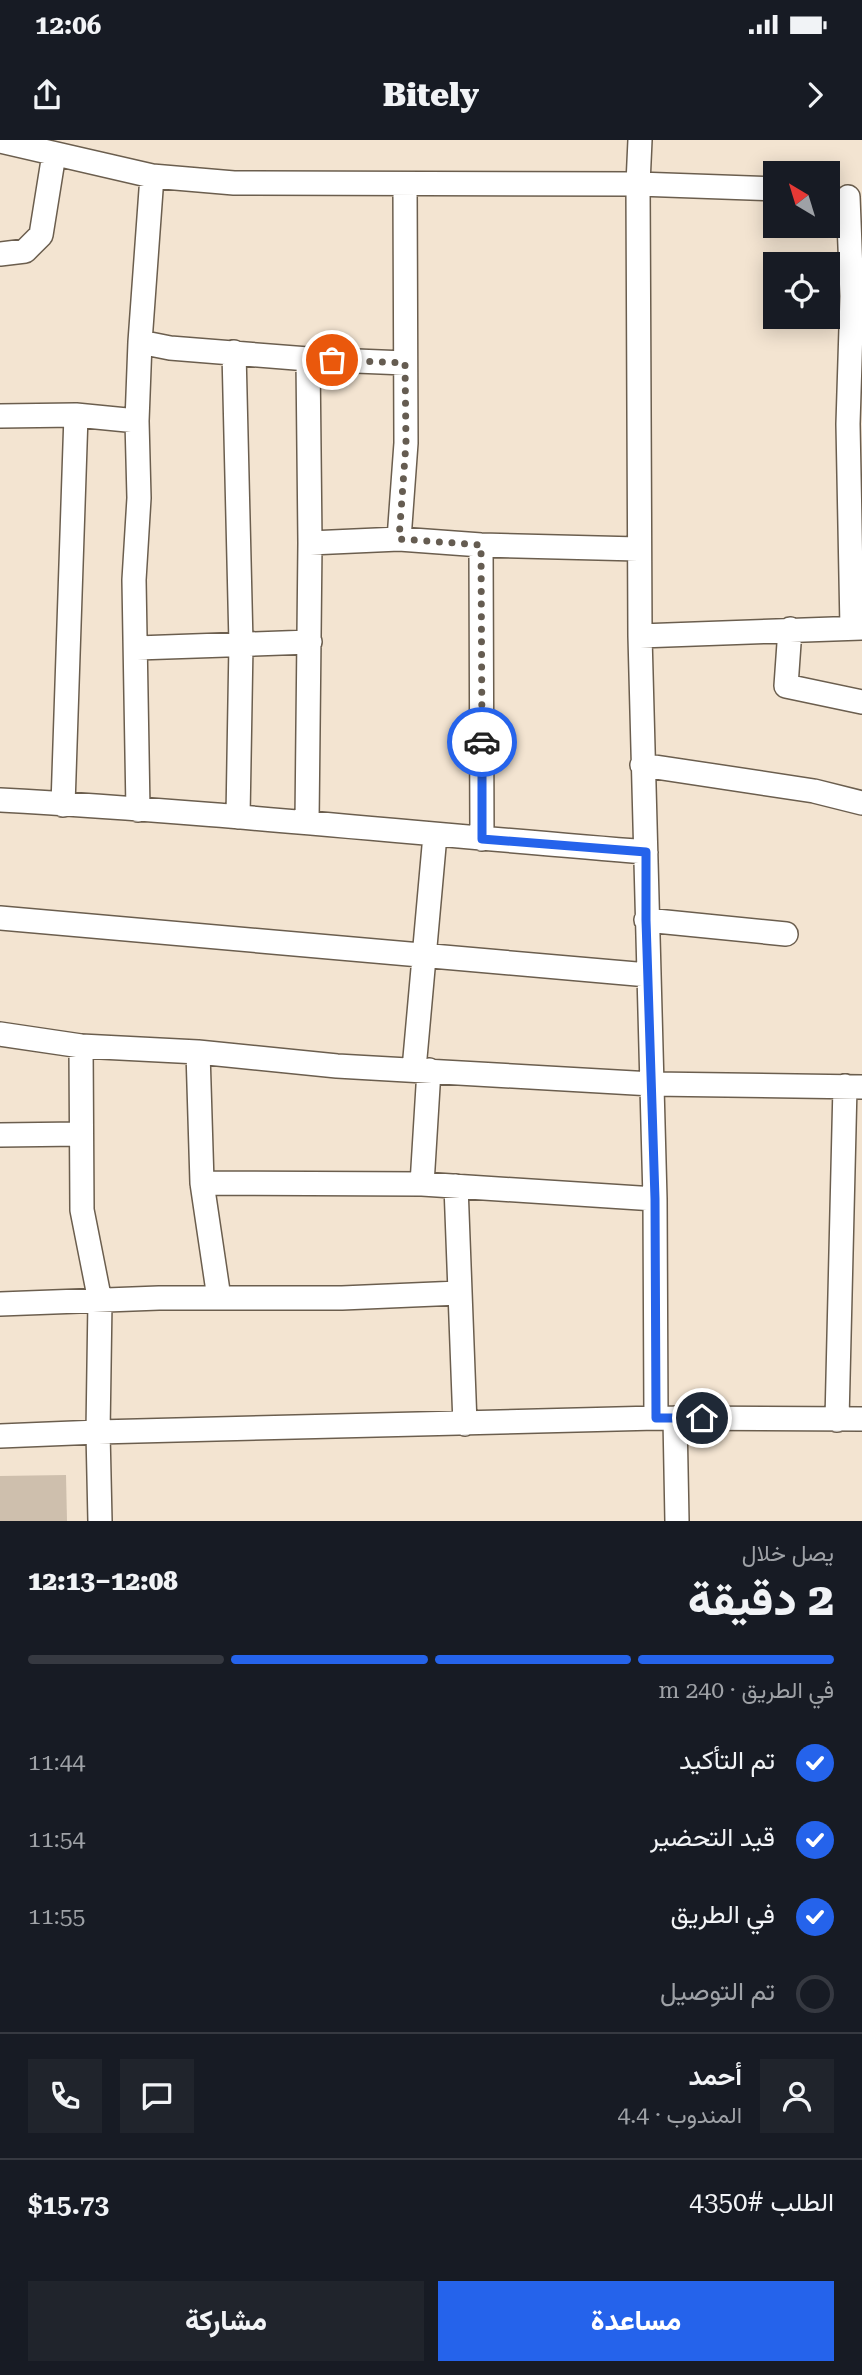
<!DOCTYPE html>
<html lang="ar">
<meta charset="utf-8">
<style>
:root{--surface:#171b24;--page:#20242c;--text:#f1f3f6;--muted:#9ea1a6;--line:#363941;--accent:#2563eb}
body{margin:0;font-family:"Roboto Serif",Vazirmatn,serif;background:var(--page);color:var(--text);direction:rtl;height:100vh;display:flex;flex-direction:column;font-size:26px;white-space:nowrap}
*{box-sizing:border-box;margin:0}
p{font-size:23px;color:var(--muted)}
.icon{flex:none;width:38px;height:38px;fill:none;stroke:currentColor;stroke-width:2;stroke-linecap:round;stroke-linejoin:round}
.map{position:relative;height:1381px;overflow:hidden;direction:ltr}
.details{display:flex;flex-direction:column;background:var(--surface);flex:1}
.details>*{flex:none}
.needle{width:46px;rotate:322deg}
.buttons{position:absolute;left:763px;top:21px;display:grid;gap:14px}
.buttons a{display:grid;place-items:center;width:77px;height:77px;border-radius:0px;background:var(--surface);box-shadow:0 4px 18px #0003;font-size:35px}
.pin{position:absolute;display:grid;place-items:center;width:60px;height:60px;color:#fff;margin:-30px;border:4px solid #fff;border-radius:50%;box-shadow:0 2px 7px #0007}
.courier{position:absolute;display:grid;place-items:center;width:70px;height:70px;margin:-35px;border:5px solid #2563eb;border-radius:50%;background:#fff;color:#222;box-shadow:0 2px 9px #0007}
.overview em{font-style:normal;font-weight:800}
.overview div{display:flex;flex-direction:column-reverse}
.overview{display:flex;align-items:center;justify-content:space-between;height:119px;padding:0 28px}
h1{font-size:46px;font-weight:800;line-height:52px}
.bar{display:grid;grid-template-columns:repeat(4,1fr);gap:10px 7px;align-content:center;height:84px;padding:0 28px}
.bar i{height:9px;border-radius:5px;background:var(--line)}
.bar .selected{background:var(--accent)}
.bar p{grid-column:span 4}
.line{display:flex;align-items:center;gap:18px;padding:0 28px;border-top:2px solid var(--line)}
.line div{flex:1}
.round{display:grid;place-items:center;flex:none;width:74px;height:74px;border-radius:0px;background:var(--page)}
ol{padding:0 28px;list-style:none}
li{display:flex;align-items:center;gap:21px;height:77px}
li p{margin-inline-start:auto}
li .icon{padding:7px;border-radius:50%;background:var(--accent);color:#fff;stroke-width:4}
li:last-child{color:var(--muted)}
li i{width:38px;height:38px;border:4px solid var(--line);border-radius:50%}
.primary-button{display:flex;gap:14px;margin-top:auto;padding:14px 28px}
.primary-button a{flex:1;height:80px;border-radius:0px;background:var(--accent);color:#fff;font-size:28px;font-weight:800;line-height:80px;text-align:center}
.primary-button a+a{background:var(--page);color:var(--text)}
.status{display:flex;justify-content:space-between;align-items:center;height:49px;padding:0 35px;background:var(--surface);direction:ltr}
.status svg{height:19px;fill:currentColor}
header{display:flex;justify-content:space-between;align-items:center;height:91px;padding:0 28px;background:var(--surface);font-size:32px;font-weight:800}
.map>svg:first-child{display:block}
.building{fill:#cebfad}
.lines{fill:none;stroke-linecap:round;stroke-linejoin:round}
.minor-casing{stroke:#6b5e4e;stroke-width:26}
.minor{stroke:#fff;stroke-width:23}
.done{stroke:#655c51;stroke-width:7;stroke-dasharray:0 12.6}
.route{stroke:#2563eb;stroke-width:9}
</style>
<div class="status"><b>12:06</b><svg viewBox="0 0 49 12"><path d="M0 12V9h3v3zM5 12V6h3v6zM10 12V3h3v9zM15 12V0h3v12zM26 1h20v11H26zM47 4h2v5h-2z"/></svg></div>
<header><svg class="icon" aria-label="forward" viewBox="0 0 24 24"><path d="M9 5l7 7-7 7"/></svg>Bitely<svg class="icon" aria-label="share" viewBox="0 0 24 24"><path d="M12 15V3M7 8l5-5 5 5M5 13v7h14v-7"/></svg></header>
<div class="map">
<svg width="862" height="1381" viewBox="0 0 862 1381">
<rect width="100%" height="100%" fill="#f3e4d1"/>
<path class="building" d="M66,1335l1,46h-67v-45z"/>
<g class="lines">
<defs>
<path id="minor" d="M640,0l-2,44 2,452 15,563 1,219
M0,1l152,35 82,7 404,1 137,5
M848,57l4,99 -4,128 4,204
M0,114l25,-3 16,-16 13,-81
M140,202l30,6 138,11 97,4
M234,212l7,292 -3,173
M0,276l76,-1 61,6
M399,399l7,-96 -1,-258
M310,403l89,-4 82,6 157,4
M481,405l1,294
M790,489l-4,57 76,16
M640,496l222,-8
M137,508l173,-6
M642,625l172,26 48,12
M0,660c216,12 431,35 646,52
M63,665l13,-390
M138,670l-4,-230 5,-82 -2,-77 3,-79 12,-166
M307,682l3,-279 -2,-184
M0,778l648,57
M646,780l140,14
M0,894l81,12 117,6 139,14 315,18 210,3
M81,906l1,164 18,91 -2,131 2,89
M198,912l4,131 17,115
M414,929l21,-234
M0,995l80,-1
M202,1043l220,1 233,15
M422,1044l7,-114
M456,1046l9,238
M0,1164l159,-6h183l117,-5
M675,1278l2,103
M837,1280l8,-334
M0,1296l98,-4 558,-14 206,1"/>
</defs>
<use href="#minor" class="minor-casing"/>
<use href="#minor" class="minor"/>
</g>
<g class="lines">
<path class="done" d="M332,220l73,3 1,80 -7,96 82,6 1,197"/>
<path class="route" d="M482,602v97l164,13v68l9,279 1,219h46"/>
</g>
</svg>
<div class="buttons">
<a><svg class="needle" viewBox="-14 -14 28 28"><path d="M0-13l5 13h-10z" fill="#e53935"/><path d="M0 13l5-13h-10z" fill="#9ea1a6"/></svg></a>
<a><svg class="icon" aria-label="locate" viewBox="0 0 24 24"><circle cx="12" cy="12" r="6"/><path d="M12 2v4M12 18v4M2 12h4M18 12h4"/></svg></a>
</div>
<div class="pin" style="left:332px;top:220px;background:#ea580c"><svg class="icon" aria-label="bag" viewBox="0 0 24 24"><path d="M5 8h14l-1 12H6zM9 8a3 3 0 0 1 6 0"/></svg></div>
<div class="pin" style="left:702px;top:1278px;background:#1f2937"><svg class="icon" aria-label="home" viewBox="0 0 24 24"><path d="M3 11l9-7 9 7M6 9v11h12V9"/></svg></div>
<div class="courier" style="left:482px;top:602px"><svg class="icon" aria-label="car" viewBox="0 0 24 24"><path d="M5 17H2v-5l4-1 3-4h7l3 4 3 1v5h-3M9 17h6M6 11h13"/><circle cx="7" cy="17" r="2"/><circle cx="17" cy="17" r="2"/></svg></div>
</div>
<section class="details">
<div class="overview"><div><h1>2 دقيقة</h1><p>يصل خلال</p></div><em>12:08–12:13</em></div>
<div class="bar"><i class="selected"></i><i class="selected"></i><i class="selected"></i><i></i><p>في الطريق · 240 m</p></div>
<ol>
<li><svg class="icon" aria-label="check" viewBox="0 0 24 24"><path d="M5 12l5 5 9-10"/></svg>تم التأكيد<p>11:44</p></li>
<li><svg class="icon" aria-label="check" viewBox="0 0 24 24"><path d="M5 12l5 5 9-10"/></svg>قيد التحضير<p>11:54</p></li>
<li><svg class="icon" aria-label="check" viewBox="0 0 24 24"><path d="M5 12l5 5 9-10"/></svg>في الطريق<p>11:55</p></li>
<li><i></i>تم التوصيل</li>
</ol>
<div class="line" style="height:126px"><a class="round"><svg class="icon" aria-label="person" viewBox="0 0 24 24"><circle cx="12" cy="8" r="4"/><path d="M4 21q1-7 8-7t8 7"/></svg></a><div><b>أحمد</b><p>المندوب · 4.4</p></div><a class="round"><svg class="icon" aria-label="chat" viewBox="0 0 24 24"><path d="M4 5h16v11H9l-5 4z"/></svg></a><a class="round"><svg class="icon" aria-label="phone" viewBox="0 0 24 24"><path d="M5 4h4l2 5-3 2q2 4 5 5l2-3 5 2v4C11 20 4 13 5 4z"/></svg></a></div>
<div class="line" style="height:91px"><div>الطلب #4350</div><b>$15.73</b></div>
<div class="primary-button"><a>مساعدة</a><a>مشاركة</a></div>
</section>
